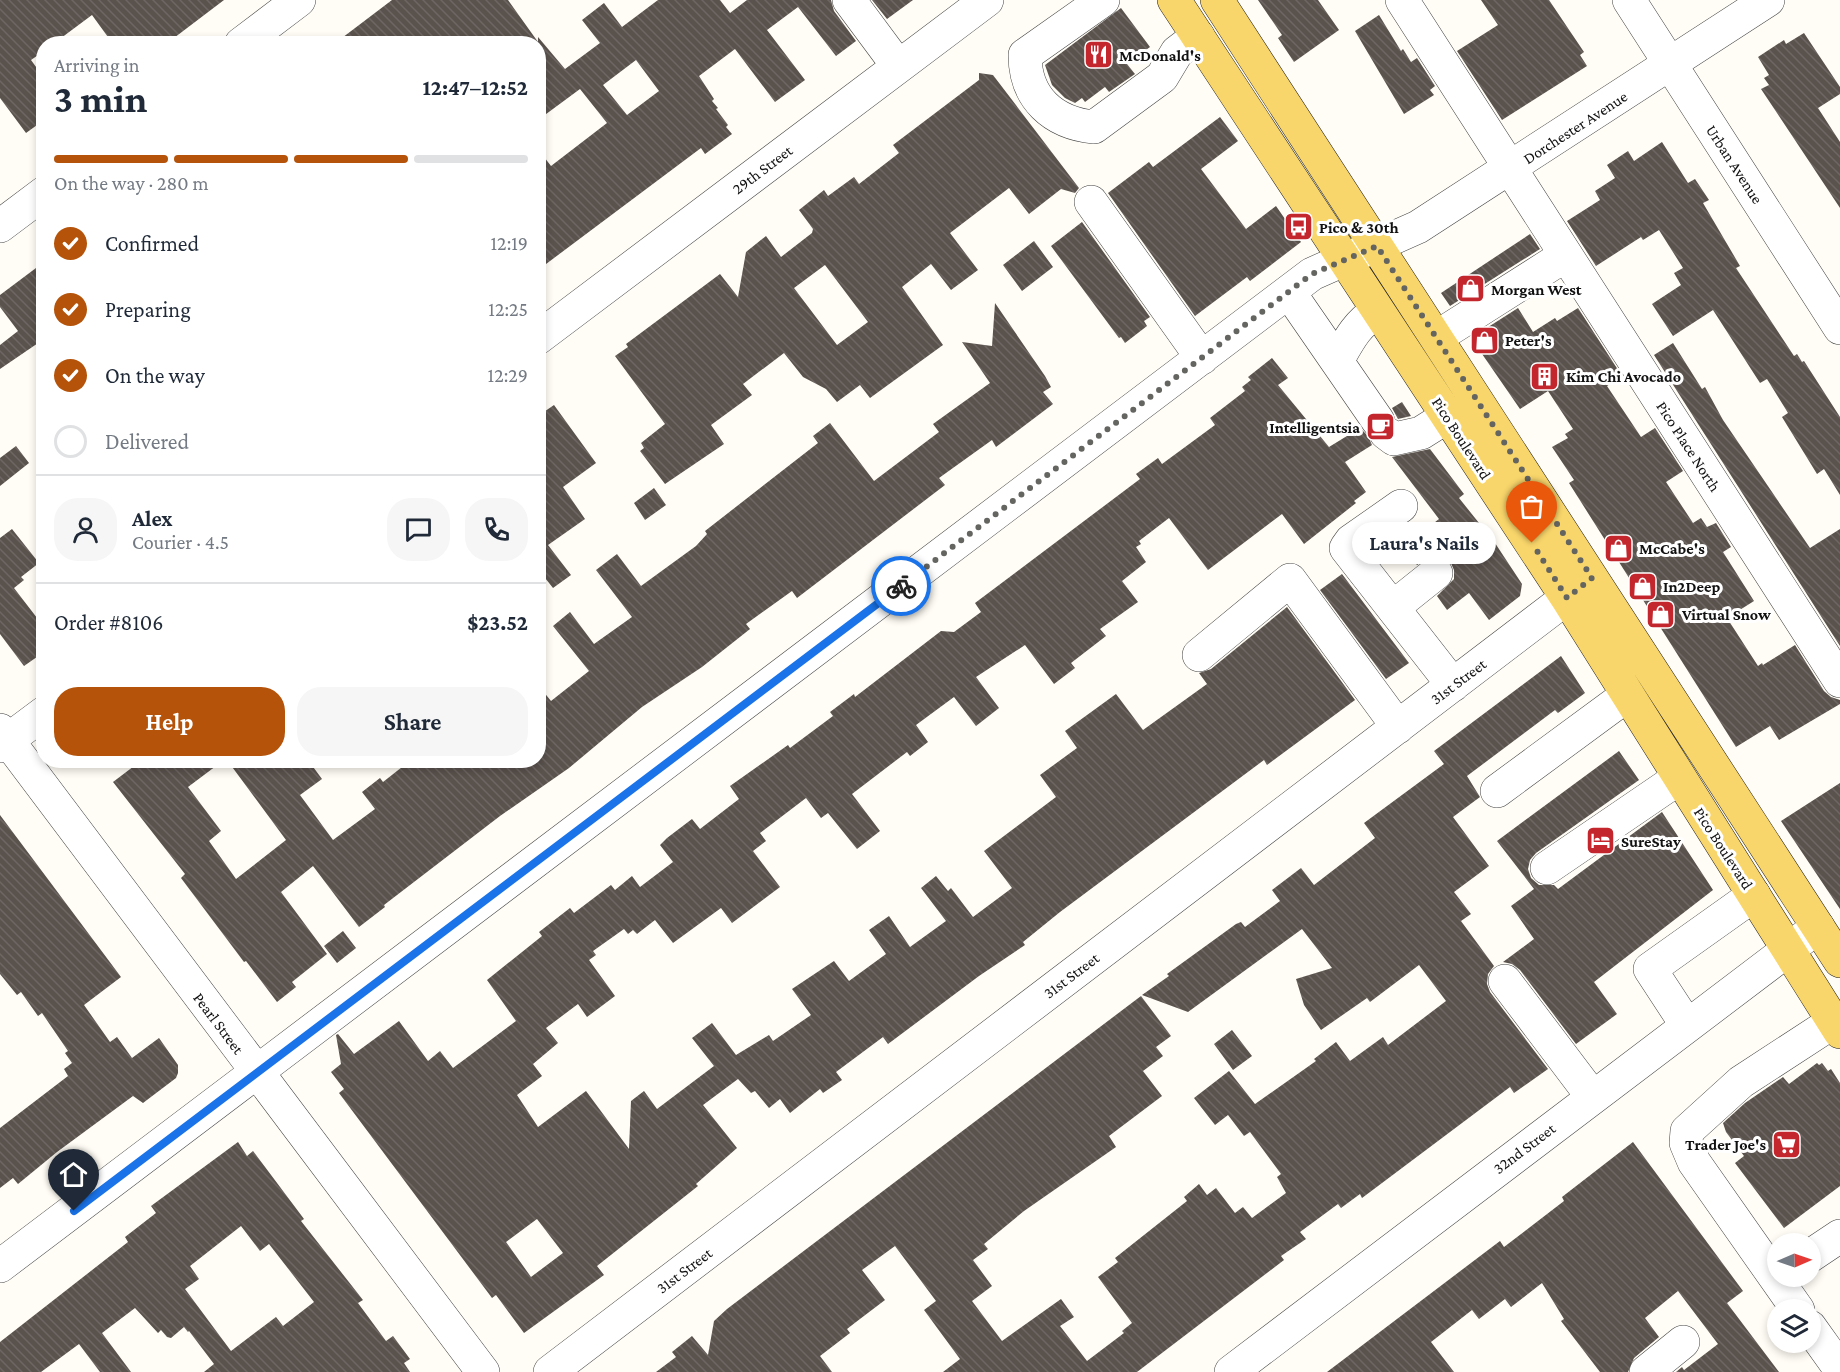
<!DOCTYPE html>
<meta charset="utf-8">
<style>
:root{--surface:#fff;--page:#f6f6f7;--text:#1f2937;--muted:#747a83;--line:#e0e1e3;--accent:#b45309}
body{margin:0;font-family:"Crimson Pro",serif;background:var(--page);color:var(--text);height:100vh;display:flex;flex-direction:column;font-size:22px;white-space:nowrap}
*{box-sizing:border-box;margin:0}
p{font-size:20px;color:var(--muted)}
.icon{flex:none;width:33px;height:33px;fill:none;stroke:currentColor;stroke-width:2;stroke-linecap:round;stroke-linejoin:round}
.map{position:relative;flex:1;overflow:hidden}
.panel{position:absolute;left:36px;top:36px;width:510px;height:732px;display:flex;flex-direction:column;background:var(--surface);border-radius:24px;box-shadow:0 3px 9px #0003}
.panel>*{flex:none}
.needle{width:39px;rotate:88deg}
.tools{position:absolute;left:1767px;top:1233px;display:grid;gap:12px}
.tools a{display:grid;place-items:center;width:54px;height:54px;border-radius:50%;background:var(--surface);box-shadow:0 3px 9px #0003;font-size:30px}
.pin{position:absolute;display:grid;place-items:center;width:51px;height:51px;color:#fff;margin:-62px -26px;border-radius:50% 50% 50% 0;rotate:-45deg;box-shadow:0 0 6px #0007}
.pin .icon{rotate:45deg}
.courier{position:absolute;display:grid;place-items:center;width:60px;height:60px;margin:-30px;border:4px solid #1a73e8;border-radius:50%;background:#fff;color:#222;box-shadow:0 2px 8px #0007}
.bubble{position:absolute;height:42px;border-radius:21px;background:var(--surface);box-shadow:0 3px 9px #0003;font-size:20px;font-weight:700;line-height:42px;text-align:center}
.summary em{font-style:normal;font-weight:700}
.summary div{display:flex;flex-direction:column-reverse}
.summary{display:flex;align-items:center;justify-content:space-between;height:102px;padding:0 18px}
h1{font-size:39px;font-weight:700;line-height:45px}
.bar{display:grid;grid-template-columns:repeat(4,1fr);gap:9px 6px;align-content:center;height:72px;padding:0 18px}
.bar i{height:8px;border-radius:4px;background:var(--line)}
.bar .on{background:var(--accent)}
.bar p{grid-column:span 4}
.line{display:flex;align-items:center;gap:15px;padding:0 18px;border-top:2px solid var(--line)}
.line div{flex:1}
.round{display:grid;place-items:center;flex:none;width:63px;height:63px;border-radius:24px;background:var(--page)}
ol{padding:0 18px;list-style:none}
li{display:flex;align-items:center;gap:18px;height:66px}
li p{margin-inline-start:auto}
li .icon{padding:6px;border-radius:50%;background:var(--accent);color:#fff;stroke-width:4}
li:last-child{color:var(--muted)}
li i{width:33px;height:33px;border:3px solid var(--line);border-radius:50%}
.cta{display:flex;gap:12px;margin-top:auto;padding:12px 18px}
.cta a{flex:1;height:69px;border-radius:24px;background:var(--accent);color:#fff;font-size:24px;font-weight:700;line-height:69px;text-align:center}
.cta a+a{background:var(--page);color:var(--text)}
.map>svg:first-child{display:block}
.building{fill:url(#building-back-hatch);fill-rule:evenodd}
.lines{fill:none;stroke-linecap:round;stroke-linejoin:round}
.minor-casing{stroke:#444;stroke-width:34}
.major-casing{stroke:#222;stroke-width:34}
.minor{stroke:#fff;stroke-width:33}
.major{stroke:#f9d66b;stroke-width:33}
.done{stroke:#646461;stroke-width:6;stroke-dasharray:0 10.8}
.route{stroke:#1a73e8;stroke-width:8}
.labels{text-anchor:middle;stroke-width:6;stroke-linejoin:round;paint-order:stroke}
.poi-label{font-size:16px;font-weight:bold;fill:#111;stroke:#fff;text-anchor:start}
.street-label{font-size:16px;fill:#111;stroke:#fff}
</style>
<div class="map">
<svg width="1840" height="1372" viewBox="0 0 1840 1372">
<defs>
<pattern id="building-back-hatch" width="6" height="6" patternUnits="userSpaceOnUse" patternTransform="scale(1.5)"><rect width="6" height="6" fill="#5a524d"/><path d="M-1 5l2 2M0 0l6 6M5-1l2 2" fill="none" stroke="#6d6662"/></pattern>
</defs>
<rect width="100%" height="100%" fill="#fffdf5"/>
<path class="building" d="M0,0h224l-58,44h-53l-21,-29 -39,29h-9v7l-13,9 13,18v42l-18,13 -26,-35z
M392,0h116l30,42v-5l27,32 35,-26 -18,-23 22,-17 18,24 36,-27h62l10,13 17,-13h84l3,11 22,30 -20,15 -38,-49 -31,23 38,50 -30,22 -40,-53 -36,27 15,23 -2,2 6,7 -2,1 12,16 -2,2 6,7 -27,20 -4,-6 -163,122v-121l13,17 56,-43 -27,-34 -42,31v-76h-204zM636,60l23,31 -32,24 -24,-30z
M872,0h41l-26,19z
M1258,0h60l21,30 -45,32 -16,-24 4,-3z
M1481,0h68l35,52 -4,3 7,11 -85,54 -45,-69 41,-26z
M1121,8l29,39 -23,17 8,10 -26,18 -4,-5 -20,15 -3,-4 -7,5 -10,-5 -13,-13 -7,-20z
M1379,15l22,36 2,-2 8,13 6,-4 18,28 -5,4 4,5 -30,19 -49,-83z
M1804,33l36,54v7l-22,14 22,34v66l-79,-119 8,-4 -5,-7 5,-3 -11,-18 26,-17 2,4z
M979,73l14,2 86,113 -4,5 -14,-4 -32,25 -20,-26 -59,45 28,37 -27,20 -20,-26 -29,23 41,58 -73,53 -10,-13 -23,17 -11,-13 -23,-12 -19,-24 -41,31 9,11 -41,30 13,19 -59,40 -25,-33 4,-3 -3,-5 24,-19 -50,-68 13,-9 -2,-3 94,-70 18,23 8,-45 20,-16 15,21 31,-24 1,-4 -14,-19 25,-20 4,6 26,-19 5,7 40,-31 -6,-8 86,-65zM825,265l43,57 -31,23 -43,-57z
M1220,117l18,24 -37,28 45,60 30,-23 25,36 -51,39 -3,-4 -52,39 -87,-123 41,-31 4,5z
M1662,142l26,41 7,-4 14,21 -6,3 37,63 -4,2 58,88 3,-2 5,8 2,-1 36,56v78l-16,-26 -7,5 -35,-57 6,-4 -21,-34 -7,4 -47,-73 -40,26 -21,-32 29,-19 -7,-12 9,-5 -24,-38 -16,10 -2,-3 -45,29 -29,-45 33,-21 -5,-9 20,-13 -8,-13 21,-14 6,10z
M1082,222l68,95 -6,4 3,5 -22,17 -4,-6 -2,1 -68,-92z
M1530,234l10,15 -90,57 -9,-13z
M1034,241l19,26 -31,24 -19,-26z
M44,262v77l-44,30v-24l18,-14 -18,-24v-12z
M995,303l50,73 6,11 -8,5 10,12 -57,43 -4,-7 -53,38 6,7 -148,113 -5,-7 -46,33 4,5 -48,38 -60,40 -73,61 -69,48 -116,89 1,2 -26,20 -46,-61 -32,26 46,62 -35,28 4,5 -19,15 -31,-41 -2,1 -63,-84 4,-4 -72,-92 29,-22h82l-36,27 33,44 -12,10 27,38 50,-39 -59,-80h81l14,19 -22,16 33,45 42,-31 -13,-17 18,-14 3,4 28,-22h127v-75l13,16 38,-30 -36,-45 17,-14 24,32 38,-27 -36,-47 21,-16 24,32 55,-40 11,-12 -2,-3 113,-88 -5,-7 17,-13 44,58 65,-49 -6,-8 57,-41 -28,-41 30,4z
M1518,308l15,24 22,-14 2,3 21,-13 44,68 -15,10 34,51 14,-9 28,43 -17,11 27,41 8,-5 6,9 9,-4 15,24 -8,5 31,49 -27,17 31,48 4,-3 1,2 32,-20 29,46 7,6 9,3v4l-61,36 -9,-14 -34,21 -167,-264 5,-3 -22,-33 16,-9 -3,-4 8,-5 -25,-38 -28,18 -49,-71z
M1673,343l29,46 3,-2 18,33 87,128 30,-19v117l-186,-291z
M1272,358l16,20 -10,7 51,62 31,-19 8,8 4,9 -27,17 21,30 -12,9 2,2 -52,41 -22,-30 -74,56 -39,-52 -30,23 2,3 -5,3 10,15 -24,19 16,21 -38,27 6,7 -35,27 4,5 -21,16 -29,-39 -49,32 23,31 -23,18 -22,-29 -38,28 12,17 -18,14 -3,-4 -55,42 28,37 -23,18 -29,-36 -7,5 -15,-20 -46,35 6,8 -13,10 27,36 -48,36 -11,-15 -48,35 -18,-23 -18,14 -4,-4 -5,4 -4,-5 -31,22 3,4 -7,5 26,36 -28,21 -9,-13 -32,24 12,15 -25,21 9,12 -25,19 21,32 48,-36 43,58 2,-48 13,-10 13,18 57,-43 -22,-28 20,-15 24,32 33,-20 4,6 38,-26 -19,-26 42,-28 15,20 37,-27 -17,-24 20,-14 21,31 36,-26 -25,-33 15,-12 12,15 3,-3 22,29 39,-29 -28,-37 72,-54 -16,-22 37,-27 -12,-17 51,-37 27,36 64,-46 -8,-11 12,-4 76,-62 68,93 -88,65 -3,-5 -204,152 -37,30 2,3 -46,31 -91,68 -5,-7 -47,35 6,8 -19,13 -3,-4 -30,24 -10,-14 -11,9 -14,-17 -4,2 -13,-14 -35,26 34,43 -41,36 2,2 -101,80 7,9 -80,58 -28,-38 -4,3 -153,-205 5,-4 -13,-17 10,-8 -5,-29 2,-1 16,20 45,-33 29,40 12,-10 13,17 63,-47 -29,-41 55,-44 -3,-4 31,-24 4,5 37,-28 4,5 17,-14 8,11 33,-25 -13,-17 7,-7 25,-19 8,10 39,-30 -9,-13 58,-41 2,3 43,-32 -3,-4 24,-18 1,3 86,-66 13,1 27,-20 -6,-9 165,-124 -4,-5 22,-16 4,6 53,-39 -5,-7 35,-27 -3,-4 9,-7 -3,-3zM537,1219l26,34 -32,24 -25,-35z
M1402,402l9,14 -13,3 -6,-11z
M554,405l42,58 -33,24 22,32 -37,26 23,30 -18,13 -15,-19v-153z
M16,446l13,17 -29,23v-28z
M1430,449l34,45 -5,4 36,45 27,41 -2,12 -31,24 -20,-27 -22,17 -10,-14 17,-17v-9l-4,-9 -8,-6 -8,-1 -17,11 -14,-18 36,-28 -47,-62z
M654,488l12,17 -21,15 -11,-17z
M12,529l27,34 -18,14 3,3 -10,8 30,39v25l-20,14 -24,-32v-96z
M1342,574l67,89 -23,16 -66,-89z
M1561,656l24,37 -27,20 -3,-3 -88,66 13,21 -27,20 36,49 -35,26 17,22 -10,7 33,45 -6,8 -1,10 3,8 58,77 -34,24 -4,-6 -148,111 -2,-4 -19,14 -3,-4 -38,28 6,7 -25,17 3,4 -147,112h-194l17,-13 -36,-49 12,-9 -41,-55 -33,24 23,30 -29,22 -9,7 3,4 -30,23 12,16h-176l20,-15 -4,-5 20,-16 16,19 6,-34 13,-12 414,-313 30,40 -15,11 7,9 -20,15 19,25 -53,40 7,11 -92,64 -40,33 4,5 -15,11 19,26 -20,15 30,40 59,-42 13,18 -14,9 27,35 37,-28 -2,-2 10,-8 -34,-46 20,-15 -3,-4 72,-57 -3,-4 15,-13 8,11 9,-7 19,25 8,-6 9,11 34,-25 -9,-16 4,-3 -31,-42 -6,4 -16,-21 -13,10 -21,-27 35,-27 26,33 61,-43 -2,-2 22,-17 14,19 33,-24 5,8 58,-44 -27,-36 -49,37 -3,-4 -46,32 -17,-25 -8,-26 36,-11 -30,-39 -114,83 -46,-17 27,-19 -2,-2 69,-50 5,-2 4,5 35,-26 -8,-11 29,-22 13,17 61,-47 -11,-15 80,-59 -10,-13z
M1619,751l20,29 -103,73 -6,7 -2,9 3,9 8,7h15l4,4 104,-77 51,78 -119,92 23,32 -41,30 -56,-74 -8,-6 -9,-2 31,-23 -23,-33 23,-17 -37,-48z
M1840,783v126l-59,-88z
M0,815l121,162 -37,28 26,37 7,-5 15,21 27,-20 19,27v8l-2,5 -33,25 -10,-7 -76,56 -39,32 -5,-6 -13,10v-60l68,-52 -4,-7 8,-6 -7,-10 3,-2 -26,-38 -4,3 -17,-24 -4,3 -17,-21z
M343,931l13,17 -19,15 -13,-17z
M1232,1030l20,26 -19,14 -19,-26z
M1817,1063l2,2 3,-2 6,8 3,-2 9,14v103l-56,42 -49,-65 9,-7 -18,-24 -3,-9 22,-20 38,-26 6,7z
M238,1142l9,14 6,-5 51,68 -3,2 62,79 -5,3 28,38 7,-5 17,23 -6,4 6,9h-206l10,-8 -25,-33 -1,1 -4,-5 -13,11 -4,-1 -6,-7 -3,3 -23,-25 -33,25 29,39h-31l-21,-28 -38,28h-41v-30l128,-100 -3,-5 31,-24 -5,-7zM241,1226l19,25 9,-7 45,58 -31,24 -7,-9 -45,34 -46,-62 14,-10 -9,-13z
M1633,1142l110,149 -16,12 52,69h-103l6,-5 2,3 34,-26 -40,-53 -33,27 14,19 -25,21 -6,14h-28l-39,-51 3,-2 -22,-36 -31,24 -6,-8 -26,20 -7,-9 -41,32 23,30h-127l173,-131 4,6 60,-46 -2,-4z"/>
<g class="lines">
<defs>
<path id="minor" d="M849,0l49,66
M1103,0l-78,55c0,43 28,68 69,72l68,-50 15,-25 21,-16
M1402,0l438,681
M1629,0l211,328
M241,44l58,-44
M1091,202l111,156
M0,226l44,-33
M1289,292l89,129
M1437,337l129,-82
M538,338l449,-338
M1337,361c12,-21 19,-36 40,-50
M1386,433l8,6 27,-6 27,-17
M1401,506l-50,35 -5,7 107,137
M1395,610l1,-5 40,-32
M1199,655l91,-75 108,147
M0,730l483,642
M0,746l44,-33
M1497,791l129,-95
M1547,868l132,-90
M1505,981l87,115
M1686,1024l-36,-55 104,-74
M1810,1256l30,-20
M0,1266l1312,-992 106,-47 350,-227
M1798,1310l-104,-148 -8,-19 1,-12 54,-49 92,-60
M1810,1327l30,42
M550,1372l1039,-791
M1231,1372l587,-445
M1646,1372l37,-30"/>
<path id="major" d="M1174,0l393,598 273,434
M1217,0l623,961"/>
</defs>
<use href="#minor" class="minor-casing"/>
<use href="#major" class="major-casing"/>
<use href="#minor" class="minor"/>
<use href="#major" class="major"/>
</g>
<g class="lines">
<path class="done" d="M901,586l411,-312 65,-28 215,332 -25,20 -35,-55"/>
<path class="route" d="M74,1211l827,-625"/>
</g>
<defs>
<symbol id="restaurant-square" viewBox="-11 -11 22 22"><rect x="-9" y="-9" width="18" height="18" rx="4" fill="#c4262e" stroke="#fff"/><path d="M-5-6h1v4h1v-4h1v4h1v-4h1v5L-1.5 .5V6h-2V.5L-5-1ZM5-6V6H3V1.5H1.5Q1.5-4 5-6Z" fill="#fff"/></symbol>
<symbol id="bus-square" viewBox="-11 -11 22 22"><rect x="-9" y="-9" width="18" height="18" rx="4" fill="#c4262e" stroke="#fff"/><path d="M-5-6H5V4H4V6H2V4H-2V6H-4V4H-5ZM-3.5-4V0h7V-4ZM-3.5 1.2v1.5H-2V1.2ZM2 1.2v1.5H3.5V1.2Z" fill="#fff"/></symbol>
<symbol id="shop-square" viewBox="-11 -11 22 22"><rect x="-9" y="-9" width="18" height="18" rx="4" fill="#c4262e" stroke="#fff"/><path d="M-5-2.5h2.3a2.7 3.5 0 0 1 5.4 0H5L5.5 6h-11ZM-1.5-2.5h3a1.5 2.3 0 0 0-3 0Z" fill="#fff"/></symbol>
<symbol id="building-square" viewBox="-11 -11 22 22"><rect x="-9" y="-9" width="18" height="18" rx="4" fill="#c4262e" stroke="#fff"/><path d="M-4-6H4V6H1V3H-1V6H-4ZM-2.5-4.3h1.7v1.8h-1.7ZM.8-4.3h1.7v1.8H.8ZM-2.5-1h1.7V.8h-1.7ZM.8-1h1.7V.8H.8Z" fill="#fff"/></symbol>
<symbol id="cafe-square" viewBox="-11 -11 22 22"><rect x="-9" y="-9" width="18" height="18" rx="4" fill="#c4262e" stroke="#fff"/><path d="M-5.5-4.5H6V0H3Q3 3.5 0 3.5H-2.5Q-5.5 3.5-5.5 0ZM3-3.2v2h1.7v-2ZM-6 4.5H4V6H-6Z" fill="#fff"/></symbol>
<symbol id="hotel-square" viewBox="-11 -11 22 22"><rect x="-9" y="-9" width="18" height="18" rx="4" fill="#c4262e" stroke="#fff"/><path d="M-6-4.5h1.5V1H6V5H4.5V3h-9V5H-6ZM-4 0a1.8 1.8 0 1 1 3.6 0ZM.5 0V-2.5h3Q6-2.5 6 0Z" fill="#fff"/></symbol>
<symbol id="supermarket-square" viewBox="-11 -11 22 22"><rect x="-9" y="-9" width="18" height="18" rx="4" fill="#c4262e" stroke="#fff"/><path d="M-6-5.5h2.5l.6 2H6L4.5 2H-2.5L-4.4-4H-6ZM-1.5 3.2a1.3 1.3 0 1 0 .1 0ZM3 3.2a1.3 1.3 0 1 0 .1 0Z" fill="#fff"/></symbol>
</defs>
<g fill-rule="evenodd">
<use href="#restaurant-square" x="1082" y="38" width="33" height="33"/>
<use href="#bus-square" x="1282" y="210" width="33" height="33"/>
<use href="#shop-square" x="1454" y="272" width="33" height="33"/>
<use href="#shop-square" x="1468" y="324" width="33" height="33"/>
<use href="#building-square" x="1528" y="360" width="33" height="33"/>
<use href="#cafe-square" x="1364" y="410" width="33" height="33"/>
<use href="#shop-square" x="1602" y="532" width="33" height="33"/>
<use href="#shop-square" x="1626" y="570" width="33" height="33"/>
<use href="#shop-square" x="1644" y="598" width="33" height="33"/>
<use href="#hotel-square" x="1584" y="824" width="33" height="33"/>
<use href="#supermarket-square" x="1770" y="1128" width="33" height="33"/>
</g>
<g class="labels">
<g class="poi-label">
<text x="1119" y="61">McDonald's</text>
<text x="1319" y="233">Pico &amp; 30th</text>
<text x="1491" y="295">Morgan West</text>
<text x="1505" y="346">Peter's</text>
<text x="1566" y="382">Kim Chi Avocado</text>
<text x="1360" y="433" text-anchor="end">Intelligentsia</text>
<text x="1639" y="554">McCabe's</text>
<text x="1663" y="592">In2Deep</text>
<text x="1682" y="620">Virtual Snow</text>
<text x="1621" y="847">SureStay</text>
<text x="1766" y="1150" text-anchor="end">Trader Joe's</text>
</g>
<g class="street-label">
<text transform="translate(1575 127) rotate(-33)" y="6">Dorchester Avenue</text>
<text transform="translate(1735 164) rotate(57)" y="6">Urban Avenue</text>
<text transform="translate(762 169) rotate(-37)" y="6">29th Street</text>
<text transform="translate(1462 438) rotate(57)" y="6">Pico Boulevard</text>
<text transform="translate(1689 446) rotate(57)" y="6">Pico Place North</text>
<text transform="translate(1458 681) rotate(-37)" y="6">31st Street</text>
<text transform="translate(1724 848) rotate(57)" y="6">Pico Boulevard</text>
<text transform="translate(1071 975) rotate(-37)" y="6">31st Street</text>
<text transform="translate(219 1023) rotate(53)" y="6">Pearl Street</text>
<text transform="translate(1524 1148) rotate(-37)" y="6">32nd Street</text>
<text transform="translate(684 1270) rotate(-37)" y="6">31st Street</text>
</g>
</g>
</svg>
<div class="tools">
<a><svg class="needle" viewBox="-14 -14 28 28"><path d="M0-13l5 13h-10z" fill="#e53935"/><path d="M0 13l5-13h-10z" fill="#747a83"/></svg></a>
<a><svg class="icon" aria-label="layers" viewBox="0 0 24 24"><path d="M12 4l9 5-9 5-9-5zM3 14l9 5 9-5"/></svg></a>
</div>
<div class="pin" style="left:1532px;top:543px;background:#ea580c"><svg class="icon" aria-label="bag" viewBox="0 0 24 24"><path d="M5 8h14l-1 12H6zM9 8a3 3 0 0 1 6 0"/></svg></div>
<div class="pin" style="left:74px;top:1211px;background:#1f2937"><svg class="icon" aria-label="home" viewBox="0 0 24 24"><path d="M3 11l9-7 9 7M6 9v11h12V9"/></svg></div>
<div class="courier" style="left:901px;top:586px"><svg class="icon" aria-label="bike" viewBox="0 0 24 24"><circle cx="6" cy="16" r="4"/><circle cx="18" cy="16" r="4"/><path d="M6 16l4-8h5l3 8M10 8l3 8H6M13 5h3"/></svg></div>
<div class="bubble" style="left:1352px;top:522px;width:144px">Laura's Nails</div>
<section class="panel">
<div class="summary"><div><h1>3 min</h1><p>Arriving in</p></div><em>12:47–12:52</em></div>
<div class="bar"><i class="on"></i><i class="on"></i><i class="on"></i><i></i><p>On the way · 280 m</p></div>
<ol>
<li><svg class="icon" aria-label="check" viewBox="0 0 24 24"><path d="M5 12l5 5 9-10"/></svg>Confirmed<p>12:19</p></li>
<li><svg class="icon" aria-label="check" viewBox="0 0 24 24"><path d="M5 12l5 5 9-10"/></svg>Preparing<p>12:25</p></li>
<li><svg class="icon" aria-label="check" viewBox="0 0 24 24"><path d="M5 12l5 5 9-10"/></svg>On the way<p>12:29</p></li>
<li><i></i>Delivered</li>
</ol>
<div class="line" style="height:108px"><a class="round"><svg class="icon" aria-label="person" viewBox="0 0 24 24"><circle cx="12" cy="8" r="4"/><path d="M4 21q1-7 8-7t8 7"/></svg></a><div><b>Alex</b><p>Courier · 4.5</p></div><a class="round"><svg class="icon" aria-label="chat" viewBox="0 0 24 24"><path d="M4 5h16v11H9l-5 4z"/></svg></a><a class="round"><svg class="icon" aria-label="phone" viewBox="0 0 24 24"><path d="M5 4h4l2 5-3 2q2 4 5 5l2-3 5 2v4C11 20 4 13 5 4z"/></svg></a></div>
<div class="line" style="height:78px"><div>Order #8106</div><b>$23.52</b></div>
<div class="cta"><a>Help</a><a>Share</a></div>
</section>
</div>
